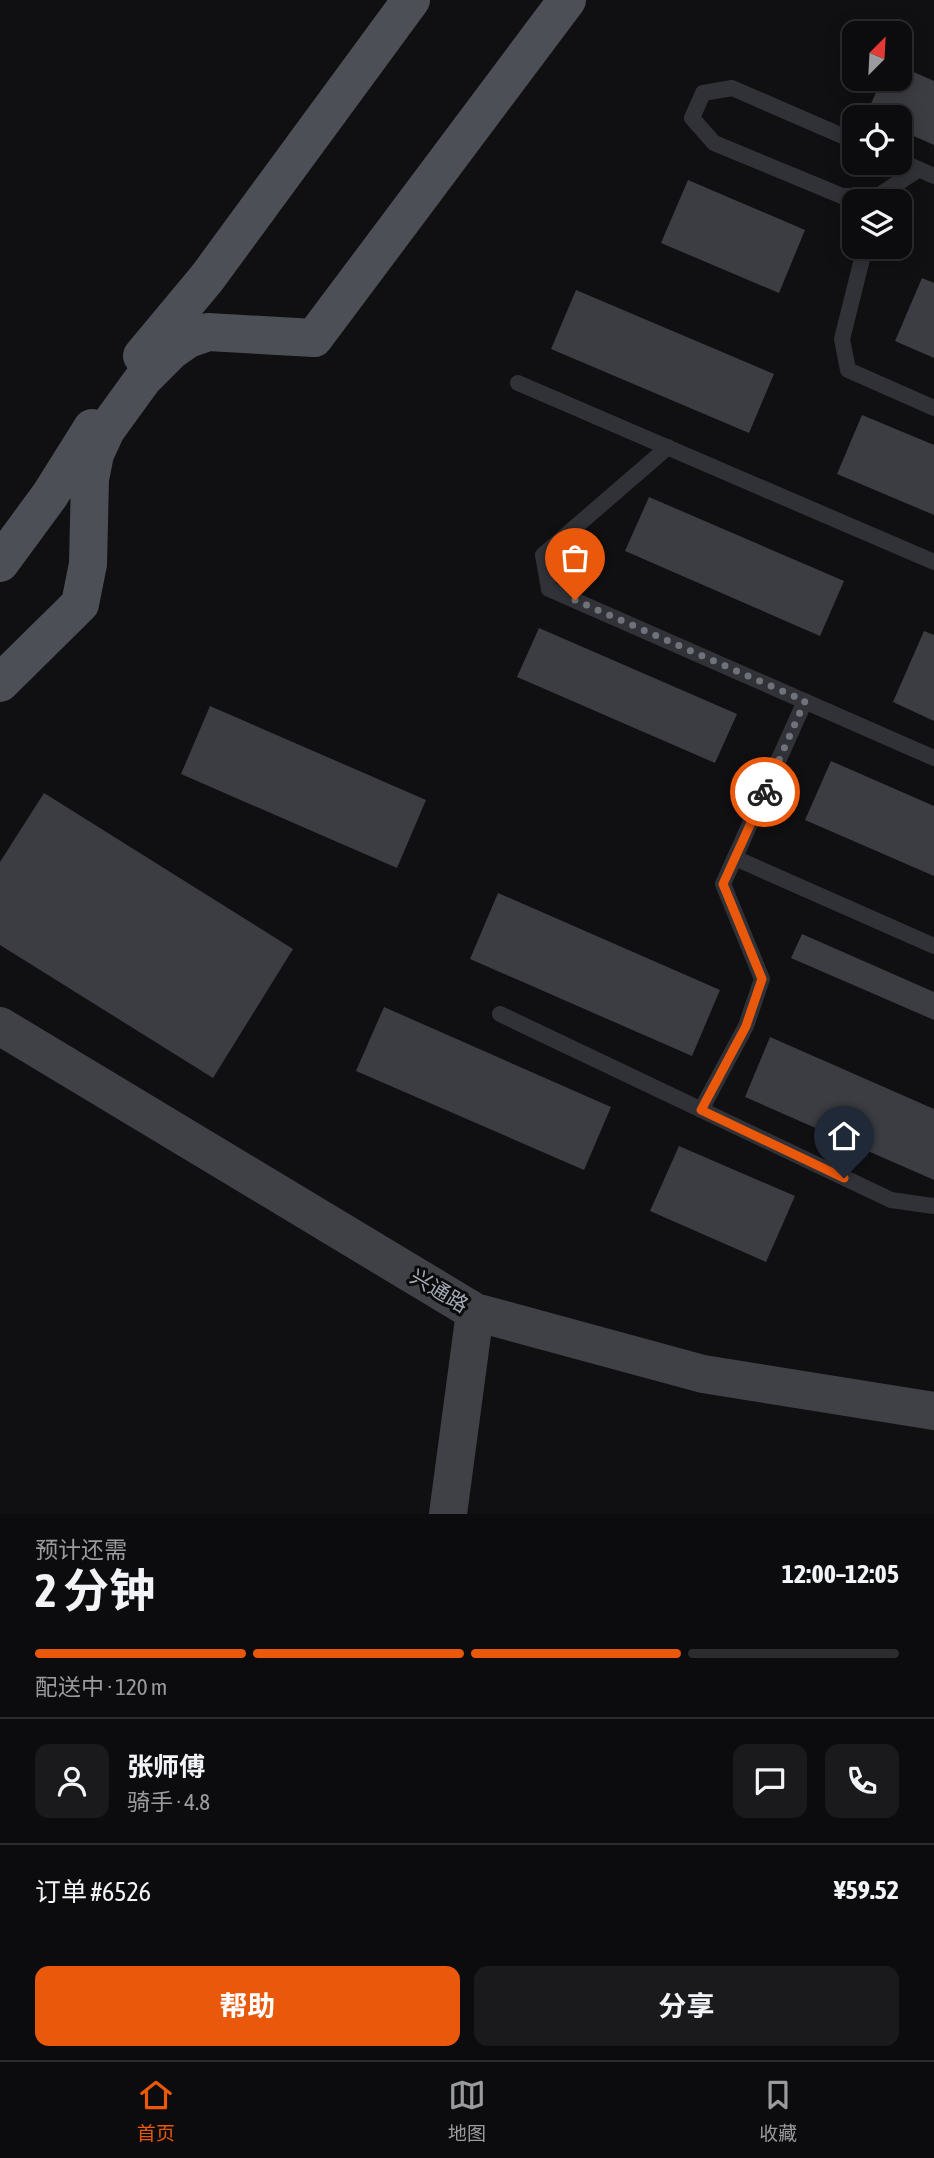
<!DOCTYPE html>
<html lang="zh">
<meta charset="utf-8">
<style>
:root{--surface:#0c0c0e;--page:#1a1a1c;--text:#f1f3f6;--muted:#9a9b9e;--line:#2c2c2e;--accent:#ea580c}
body{margin:0;font-family:"Asap Condensed","Noto Sans SC",sans-serif;background:var(--page);color:var(--text);height:100vh;display:flex;flex-direction:column;font-size:26px;white-space:nowrap}
*{box-sizing:border-box;margin:0}
p{font-size:23px;color:var(--muted)}
.icon{flex:none;width:38px;height:38px;fill:none;stroke:currentColor;stroke-width:2;stroke-linecap:round;stroke-linejoin:round}
.map{position:relative;height:1514px;overflow:hidden}
.details{display:flex;flex-direction:column;background:var(--surface);flex:1}
.details>*{flex:none}
.needle{width:46px;rotate:24deg}
.buttons{position:absolute;left:842px;top:21px;display:grid;gap:14px}
.buttons a{display:grid;place-items:center;width:70px;height:70px;border-radius:14px;background:var(--surface);box-shadow:0 4px 18px #0003,0 0 0 2px var(--line);font-size:35px}
.pin{position:absolute;display:grid;place-items:center;width:60px;height:60px;color:#fff;margin:-72px -30px;border-radius:50% 50% 50% 0;rotate:-45deg;box-shadow:0 0 7px #0007}
.pin .icon{rotate:45deg}
.courier{position:absolute;display:grid;place-items:center;width:70px;height:70px;margin:-35px;border:5px solid #ea580c;border-radius:50%;background:#fff;color:#222;box-shadow:0 2px 9px #0007}
.headline em{font-style:normal;font-weight:700}
.headline div{display:flex;flex-direction:column-reverse}
.headline{display:flex;align-items:center;justify-content:space-between;height:119px;padding:0 35px}
h1{font-size:46px;font-weight:700;line-height:52px}
.bar{display:grid;grid-template-columns:repeat(4,1fr);gap:10px 7px;align-content:center;height:84px;padding:0 35px}
.bar i{height:9px;border-radius:5px;background:var(--line)}
.bar .current{background:var(--accent)}
.bar p{grid-column:span 4}
.line{display:flex;align-items:center;gap:18px;padding:0 35px;border-top:2px solid var(--line)}
.line div{flex:1}
.round{display:grid;place-items:center;flex:none;width:74px;height:74px;border-radius:14px;background:var(--page)}
.primary-button{display:flex;gap:14px;margin-top:auto;padding:14px 35px}
.primary-button a{flex:1;height:80px;border-radius:14px;background:var(--accent);color:#fff;font-size:28px;font-weight:700;line-height:80px;text-align:center}
.primary-button a+a{background:var(--page);color:var(--text)}
.dock{display:flex;justify-content:space-around;align-items:center;height:98px;border-top:2px solid var(--line);background:var(--surface);font-size:19px;color:var(--muted)}
.dock a{display:grid;justify-items:center;gap:4px}
.dock .current{color:var(--accent)}
.map>svg:first-child{display:block}
.building{fill:#3c3d42}
.lines{fill:none;stroke-linecap:round;stroke-linejoin:round}
.lane{stroke:#313237;stroke-width:16}
.secondary{stroke:#3f4147;stroke-width:38}
.primary{stroke:#4d4f56;stroke-width:38}
.done{stroke:#6e727b;stroke-width:7;stroke-dasharray:0 12.6}
.route{stroke:#ea580c;stroke-width:9}
.labels{text-anchor:middle;stroke-width:6;stroke-linejoin:round;paint-order:stroke}
.street-label{font-size:21px;fill:#a1a7b3;stroke:#0b0b0c}
</style>
<div class="map">
<svg width="934" height="1514" viewBox="0 0 934 1514">
<rect width="100%" height="100%" fill="#101012"/>
<path class="building" d="M900,66l34,15v64l-34,-15v-13h-29l-5,-2 16,-36h18z
M688,180l117,50 -26,63 -118,-50z
M922,278l12,5v75l-39,-17z
M576,290l198,84 -25,59 -198,-84z
M862,415l72,30v70l-97,-41z
M649,497l195,84 -24,55 -195,-85z
M539,628l198,86 -22,49 -198,-86z
M924,631l10,4v86l-41,-19z
M210,706l216,94 -29,68 -216,-94z
M831,761l103,45v70l-129,-56z
M44,793l249,156 -80,129 -213,-133v-83z
M498,893l222,97 -28,66 -222,-97z
M802,934l132,58v28l-143,-62z
M384,1007l227,100 -27,63 -228,-99z
M770,1037l164,72v71l-189,-83z
M679,1146l116,50 -29,66 -116,-51z"/>
<g class="lines">
<path class="lane" d="M854,141l-122,-53 -29,5 -11,25 22,25 128,53h36l41,-27
M900,161l34,15
M865,247l-23,92 6,31 86,38
M518,383l416,179
M668,447l-125,108 6,34 385,169
M735,858l199,88
M500,1014l391,186 43,6
M701,1110l45,-84 16,-47 -39,-95 82,-183"/>
<path class="secondary" d="M0,1026l475,286 228,62 231,37
M448,1514l27,-202"/>
<path class="primary" d="M142,356l65,-78 204,-278
M0,563l50,-68 42,-67
M0,683l80,-79 8,-40 2,-85 5,-25 11,-24 37,-51 28,-28 17,-12 20,-7 106,6 253,-338"/>
</g>
<g class="lines">
<path class="done" d="M575,600l230,101 -40,91"/>
<path class="route" d="M765,792l-42,92 39,95 -16,47 -45,84 143,68"/>
</g>
<g class="labels">
<g class="street-label">
<text transform="translate(439 1291) rotate(31)" y="7">兴通路</text>
</g>
</g>
</svg>
<div class="buttons">
<a><svg class="needle" viewBox="-14 -14 28 28"><path d="M0-13l5 13h-10z" fill="#e53935"/><path d="M0 13l5-13h-10z" fill="#9a9b9e"/></svg></a>
<a><svg class="icon" aria-label="locate" viewBox="0 0 24 24"><circle cx="12" cy="12" r="6"/><path d="M12 2v4M12 18v4M2 12h4M18 12h4"/></svg></a>
<a><svg class="icon" aria-label="layers" viewBox="0 0 24 24"><path d="M12 4l9 5-9 5-9-5zM3 14l9 5 9-5"/></svg></a>
</div>
<div class="pin" style="left:575px;top:600px;background:#ea580c"><svg class="icon" aria-label="bag" viewBox="0 0 24 24"><path d="M5 8h14l-1 12H6zM9 8a3 3 0 0 1 6 0"/></svg></div>
<div class="pin" style="left:844px;top:1178px;background:#1f2937"><svg class="icon" aria-label="home" viewBox="0 0 24 24"><path d="M3 11l9-7 9 7M6 9v11h12V9"/></svg></div>
<div class="courier" style="left:765px;top:792px"><svg class="icon" aria-label="bike" viewBox="0 0 24 24"><circle cx="6" cy="16" r="4"/><circle cx="18" cy="16" r="4"/><path d="M6 16l4-8h5l3 8M10 8l3 8H6M13 5h3"/></svg></div>
</div>
<section class="details">
<div class="headline"><div><h1>2 分钟</h1><p>预计还需</p></div><em>12:00–12:05</em></div>
<div class="bar"><i class="current"></i><i class="current"></i><i class="current"></i><i></i><p>配送中 · 120 m</p></div>
<div class="line" style="height:126px"><a class="round"><svg class="icon" aria-label="person" viewBox="0 0 24 24"><circle cx="12" cy="8" r="4"/><path d="M4 21q1-7 8-7t8 7"/></svg></a><div><b>张师傅</b><p>骑手 · 4.8</p></div><a class="round"><svg class="icon" aria-label="chat" viewBox="0 0 24 24"><path d="M4 5h16v11H9l-5 4z"/></svg></a><a class="round"><svg class="icon" aria-label="phone" viewBox="0 0 24 24"><path d="M5 4h4l2 5-3 2q2 4 5 5l2-3 5 2v4C11 20 4 13 5 4z"/></svg></a></div>
<div class="line" style="height:91px"><div>订单 #6526</div><b>¥59.52</b></div>
<div class="primary-button"><a>帮助</a><a>分享</a></div>
</section>
<nav class="dock">
<a class="current"><svg class="icon" aria-label="home" viewBox="0 0 24 24"><path d="M3 11l9-7 9 7M6 9v11h12V9"/></svg>首页</a>
<a><svg class="icon" aria-label="map" viewBox="0 0 24 24"><path d="M3 6l6-2 6 2 6-2v14l-6 2-6-2-6 2zM9 4v14M15 6v14"/></svg>地图</a>
<a><svg class="icon" aria-label="saved" viewBox="0 0 24 24"><path d="M7 4h10v16l-5-4-5 4z"/></svg>收藏</a>
</nav>
